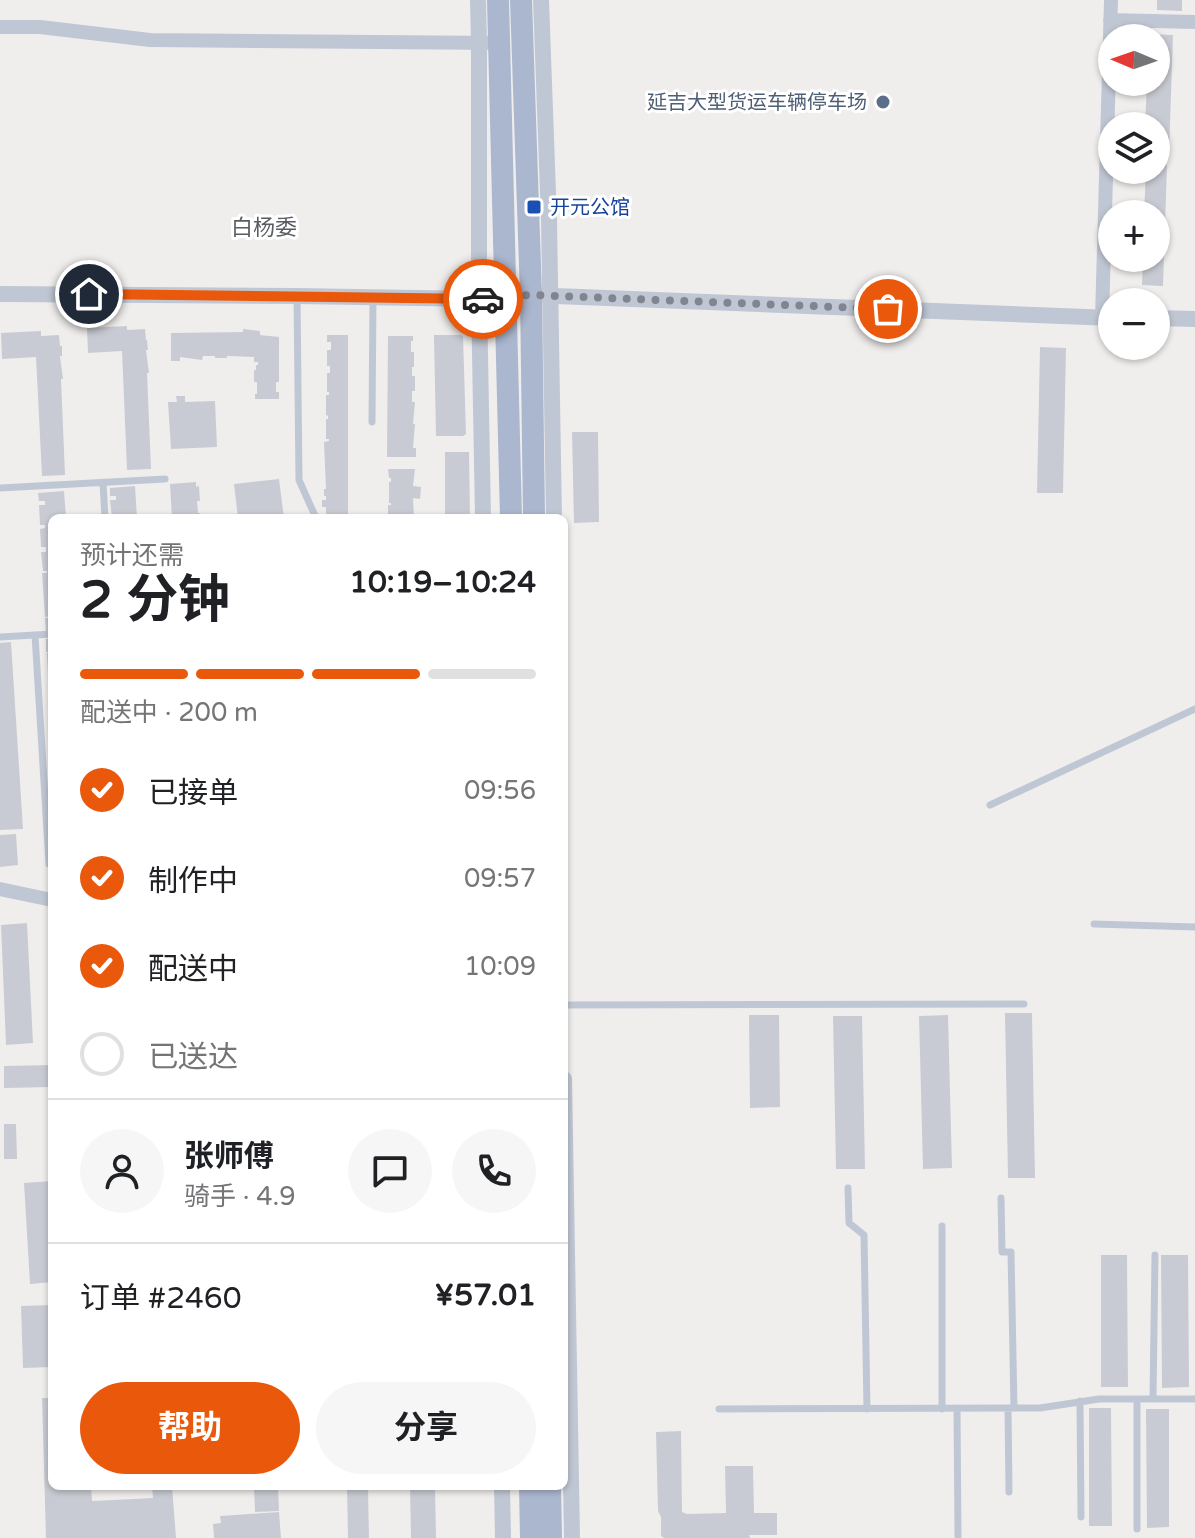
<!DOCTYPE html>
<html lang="zh">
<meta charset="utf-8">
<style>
:root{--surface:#fff;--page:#f6f6f6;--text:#202124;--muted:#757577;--line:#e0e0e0;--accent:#ea580c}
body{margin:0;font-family:"Varela Round","Noto Sans SC",sans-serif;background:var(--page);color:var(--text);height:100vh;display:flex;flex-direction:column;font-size:30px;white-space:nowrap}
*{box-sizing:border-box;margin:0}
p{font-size:26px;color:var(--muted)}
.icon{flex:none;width:44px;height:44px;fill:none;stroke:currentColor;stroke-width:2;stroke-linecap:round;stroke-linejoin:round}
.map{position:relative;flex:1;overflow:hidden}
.panel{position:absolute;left:48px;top:514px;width:520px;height:976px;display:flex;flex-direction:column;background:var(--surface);border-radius:12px;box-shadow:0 2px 6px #0004}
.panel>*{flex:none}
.needle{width:52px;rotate:272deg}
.tools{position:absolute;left:1098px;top:24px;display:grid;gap:16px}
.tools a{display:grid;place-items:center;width:72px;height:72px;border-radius:50%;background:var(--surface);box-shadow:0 2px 6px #0004;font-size:40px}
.pin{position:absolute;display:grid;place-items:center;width:68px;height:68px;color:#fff;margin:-34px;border:4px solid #fff;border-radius:50%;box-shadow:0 2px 8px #0007}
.courier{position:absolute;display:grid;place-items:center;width:80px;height:80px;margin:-40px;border:6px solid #ea580c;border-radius:50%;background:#fff;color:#222;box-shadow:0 2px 10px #0007}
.summary em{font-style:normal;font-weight:700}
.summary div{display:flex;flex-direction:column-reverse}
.summary{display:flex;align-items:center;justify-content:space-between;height:136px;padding:0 32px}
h1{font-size:52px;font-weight:700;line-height:60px}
.bar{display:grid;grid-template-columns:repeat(4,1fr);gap:12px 8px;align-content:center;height:96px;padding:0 32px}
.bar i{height:10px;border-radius:6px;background:var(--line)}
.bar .on{background:var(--accent)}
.bar p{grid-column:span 4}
.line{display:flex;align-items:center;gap:20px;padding:0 32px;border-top:2px solid var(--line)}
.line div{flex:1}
.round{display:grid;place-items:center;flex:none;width:84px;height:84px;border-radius:42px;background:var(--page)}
ol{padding:0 32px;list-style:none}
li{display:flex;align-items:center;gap:24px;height:88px}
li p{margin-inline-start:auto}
li .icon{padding:8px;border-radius:50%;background:var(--accent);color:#fff;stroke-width:4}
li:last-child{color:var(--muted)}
li i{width:44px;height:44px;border:4px solid var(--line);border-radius:50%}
.primary-button{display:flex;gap:16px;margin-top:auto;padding:16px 32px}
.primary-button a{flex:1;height:92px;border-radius:48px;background:var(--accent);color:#fff;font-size:32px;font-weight:700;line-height:92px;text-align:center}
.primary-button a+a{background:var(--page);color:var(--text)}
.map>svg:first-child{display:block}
.building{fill:#c9cbd4}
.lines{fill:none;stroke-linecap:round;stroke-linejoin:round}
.service{stroke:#c0c7d4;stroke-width:7}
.minor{stroke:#c0c7d4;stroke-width:14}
.tertiary{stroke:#c0c7d4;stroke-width:16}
.primary{stroke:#abb7cf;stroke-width:22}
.done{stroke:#80858f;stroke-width:8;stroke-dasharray:0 14.4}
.route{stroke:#ea580c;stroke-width:10}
.service-dot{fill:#5c6f8a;stroke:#fff;stroke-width:3}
.transit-dot{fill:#1a4fb4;stroke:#fff;stroke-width:3}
.labels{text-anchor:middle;stroke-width:6;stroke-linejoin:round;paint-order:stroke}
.service-label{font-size:20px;fill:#4e5e75;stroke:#fff;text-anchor:end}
.transit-label{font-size:20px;fill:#164399;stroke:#fff;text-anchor:start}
.neighbourhood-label{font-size:22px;fill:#5a5c63;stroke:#fff}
</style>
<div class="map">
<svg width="1195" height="1538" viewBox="0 0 1195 1538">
<rect width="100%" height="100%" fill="#f0eeed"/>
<path class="building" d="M1157,0h25v11l-25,-1z
M1148,34l25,1 -4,119 -13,-1v-27h-11l2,-44h9v-44h-8z
M1156,164l11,1 -4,121 -21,-1 1,-27h13v-44h-12l2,-44h10z
M127,326v4l18,-1 1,11h1l1,10h-2l3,23h-2l4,96 -24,1 -5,-119 -34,2 -1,-25z
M243,329l17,2v4l19,2v45h-3v10h3v7h-24v-5h2v-12h-3v-12h2v-5h2v-3h-4v-5l-27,-1v2h-12v-2h-12l-1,4 -22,-3v4h-9v-28l72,-1z
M41,331v5l18,-1 1,11h2v10h-2l3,23h-2l4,96 -23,1 -6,-119 -34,2 -1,-26z
M327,335h21v179h-22v-7h-4v-7h4v-4h-2v-7h2l-2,-47 5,-1v-2h-3v-20h2v-3l-2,-1v-20h3v-3h-2v-19h3v-7h-3v-16h4v-8h-4z
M434,335h26l3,1 3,98 -3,2h-27z
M388,336h25v5h-2v11h3v15h-2v9h3v15h-3v11h3l-2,22h2l-2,24h3v9h-29z
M1040,347l26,1 -3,145h-26z
M176,396h9v6l30,-1 2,46 -46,2 -3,-47h9z
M572,432h26l1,90 -25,1z
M445,452h24l1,66h-25z
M388,469h27l-2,17 8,1 -1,12 -7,-1 1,20h-26v-13h3v-2h-2v-21h2v-4h-2z
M279,479l5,39h-46l-4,-34z
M196,482v5l3,-1 1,15h-3l1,12h2l1,5h-29l-2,-34z
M135,486l2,32h-25l-2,-18h6v-4h-6v-8z
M64,491l2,27h-14v98l-7,1 -3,-44h5v-2h-4l-2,-19h5v-5h-5l-1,-18 5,-1v-3h-5l-1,-20h6v-4h-6l-1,-8z
M52,617v14l-6,1 -1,-14z
M46,639h6v13h-6z
M11,642l12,187 -23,1v-187z
M47,653h5v21h-4z
M52,675v23h-3l-1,-22z
M16,834l2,31 -18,2v-32z
M27,923l6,120 -27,2 -5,-120z
M1005,1013h27l3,165h-27z
M749,1015h30l1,92 -30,1z
M948,1015l4,153 -29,1 -4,-153z
M833,1016h29l3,153h-29z
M52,1065v22l-48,1v-22z
M4,1124h12l1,35h-13z
M52,1181v101l-22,2 -6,-101z
M1101,1255h26l1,132h-27z
M1161,1255h27l1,132 -27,1z
M52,1305v62l-29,1 -2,-62z
M42,1398h10v88h39l1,15 61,-3 -1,-12h20l4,52h-130z
M1089,1408h22l1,118h-23z
M1146,1409h23v118l-22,1z
M681,1431l1,81 5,2 39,-1 -1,-47h28l1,47h23v22h-28l1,3h-86l-3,-2v-19l-3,-6 -2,-79z
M254,1486h24l1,25 -24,1z
M347,1486h21l1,52h-21z
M410,1486h25l1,52h-25z
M279,1512l2,26h-67l-1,-14 8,-1 -1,-7z"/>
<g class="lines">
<path class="service" d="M297,296l2,184 17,38
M372,422l1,-125
M103,483l2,35
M0,488l165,-9
M35,635l14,229
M0,637l52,-3
M990,805l205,-96
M1094,924l101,3
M564,1005l460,-1
M848,1188l1,35 15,12 3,174
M1001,1198l1,54h9l3,156
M942,1226v183
M1137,1399v130
M1153,1399l2,-144
M1080,1401l1,116
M957,1408l1,130
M1008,1408l1,84
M719,1409l307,-1h14l59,-9h96"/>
<path class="minor" d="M1110,20l85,2
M0,27h40l110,13 350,3
M1102,318l9,-318
M0,889l52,11"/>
<path class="tertiary" d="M478,0l1,42v257l4,219
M541,0l8,220 5,298
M0,294l297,2 182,3 26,-3 26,-1 581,23
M1156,318l39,1
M564,1079l8,459
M502,1486l1,52"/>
<path class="primary" d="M498,0l13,518
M521,0l10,295 3,223
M530,1486l1,52
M550,1486l1,52"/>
</g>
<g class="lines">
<path class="done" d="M483,299l22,-3 26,-1 357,14"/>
<path class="route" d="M89,294l394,5"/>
</g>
<circle class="service-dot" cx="883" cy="102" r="8"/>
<rect class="transit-dot" x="526" y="199" width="16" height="16" rx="4"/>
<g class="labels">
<g class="service-label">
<text x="867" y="109">延吉大型货运车辆停车场</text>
</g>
<g class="transit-label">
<text x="550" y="214">开元公馆</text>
</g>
<g class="neighbourhood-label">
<text x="264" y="235">白杨委</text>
</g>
</g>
</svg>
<div class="tools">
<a><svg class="needle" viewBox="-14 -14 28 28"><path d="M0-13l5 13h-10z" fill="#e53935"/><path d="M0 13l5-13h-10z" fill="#757577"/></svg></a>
<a><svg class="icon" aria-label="layers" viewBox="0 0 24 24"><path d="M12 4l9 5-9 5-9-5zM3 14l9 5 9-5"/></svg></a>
<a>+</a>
<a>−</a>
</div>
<div class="pin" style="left:888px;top:309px;background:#ea580c"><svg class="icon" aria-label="bag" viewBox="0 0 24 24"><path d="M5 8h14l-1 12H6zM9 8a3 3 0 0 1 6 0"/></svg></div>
<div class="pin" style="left:89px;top:294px;background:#1f2937"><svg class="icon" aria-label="home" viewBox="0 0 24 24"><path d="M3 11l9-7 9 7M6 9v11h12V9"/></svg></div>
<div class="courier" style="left:483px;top:299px"><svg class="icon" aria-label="car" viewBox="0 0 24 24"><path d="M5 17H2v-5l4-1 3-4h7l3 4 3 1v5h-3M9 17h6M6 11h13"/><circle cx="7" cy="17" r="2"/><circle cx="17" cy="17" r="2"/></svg></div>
<section class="panel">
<div class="summary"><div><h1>2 分钟</h1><p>预计还需</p></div><em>10:19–10:24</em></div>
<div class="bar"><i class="on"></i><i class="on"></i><i class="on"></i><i></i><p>配送中 · 200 m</p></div>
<ol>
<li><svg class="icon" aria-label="check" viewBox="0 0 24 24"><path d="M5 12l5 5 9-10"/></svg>已接单<p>09:56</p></li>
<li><svg class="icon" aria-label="check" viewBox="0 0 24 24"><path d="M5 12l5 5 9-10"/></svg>制作中<p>09:57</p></li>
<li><svg class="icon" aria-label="check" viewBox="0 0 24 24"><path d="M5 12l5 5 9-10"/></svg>配送中<p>10:09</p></li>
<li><i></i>已送达</li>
</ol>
<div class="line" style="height:144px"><a class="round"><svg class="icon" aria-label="person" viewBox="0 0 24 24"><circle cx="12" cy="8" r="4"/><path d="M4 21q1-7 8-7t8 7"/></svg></a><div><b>张师傅</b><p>骑手 · 4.9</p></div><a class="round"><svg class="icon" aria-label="chat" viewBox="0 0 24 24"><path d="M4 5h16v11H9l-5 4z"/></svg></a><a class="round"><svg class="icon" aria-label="phone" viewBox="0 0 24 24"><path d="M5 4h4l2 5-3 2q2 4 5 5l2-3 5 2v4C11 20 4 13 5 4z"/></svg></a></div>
<div class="line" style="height:104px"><div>订单 #2460</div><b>¥57.01</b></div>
<div class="primary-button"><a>帮助</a><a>分享</a></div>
</section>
</div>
